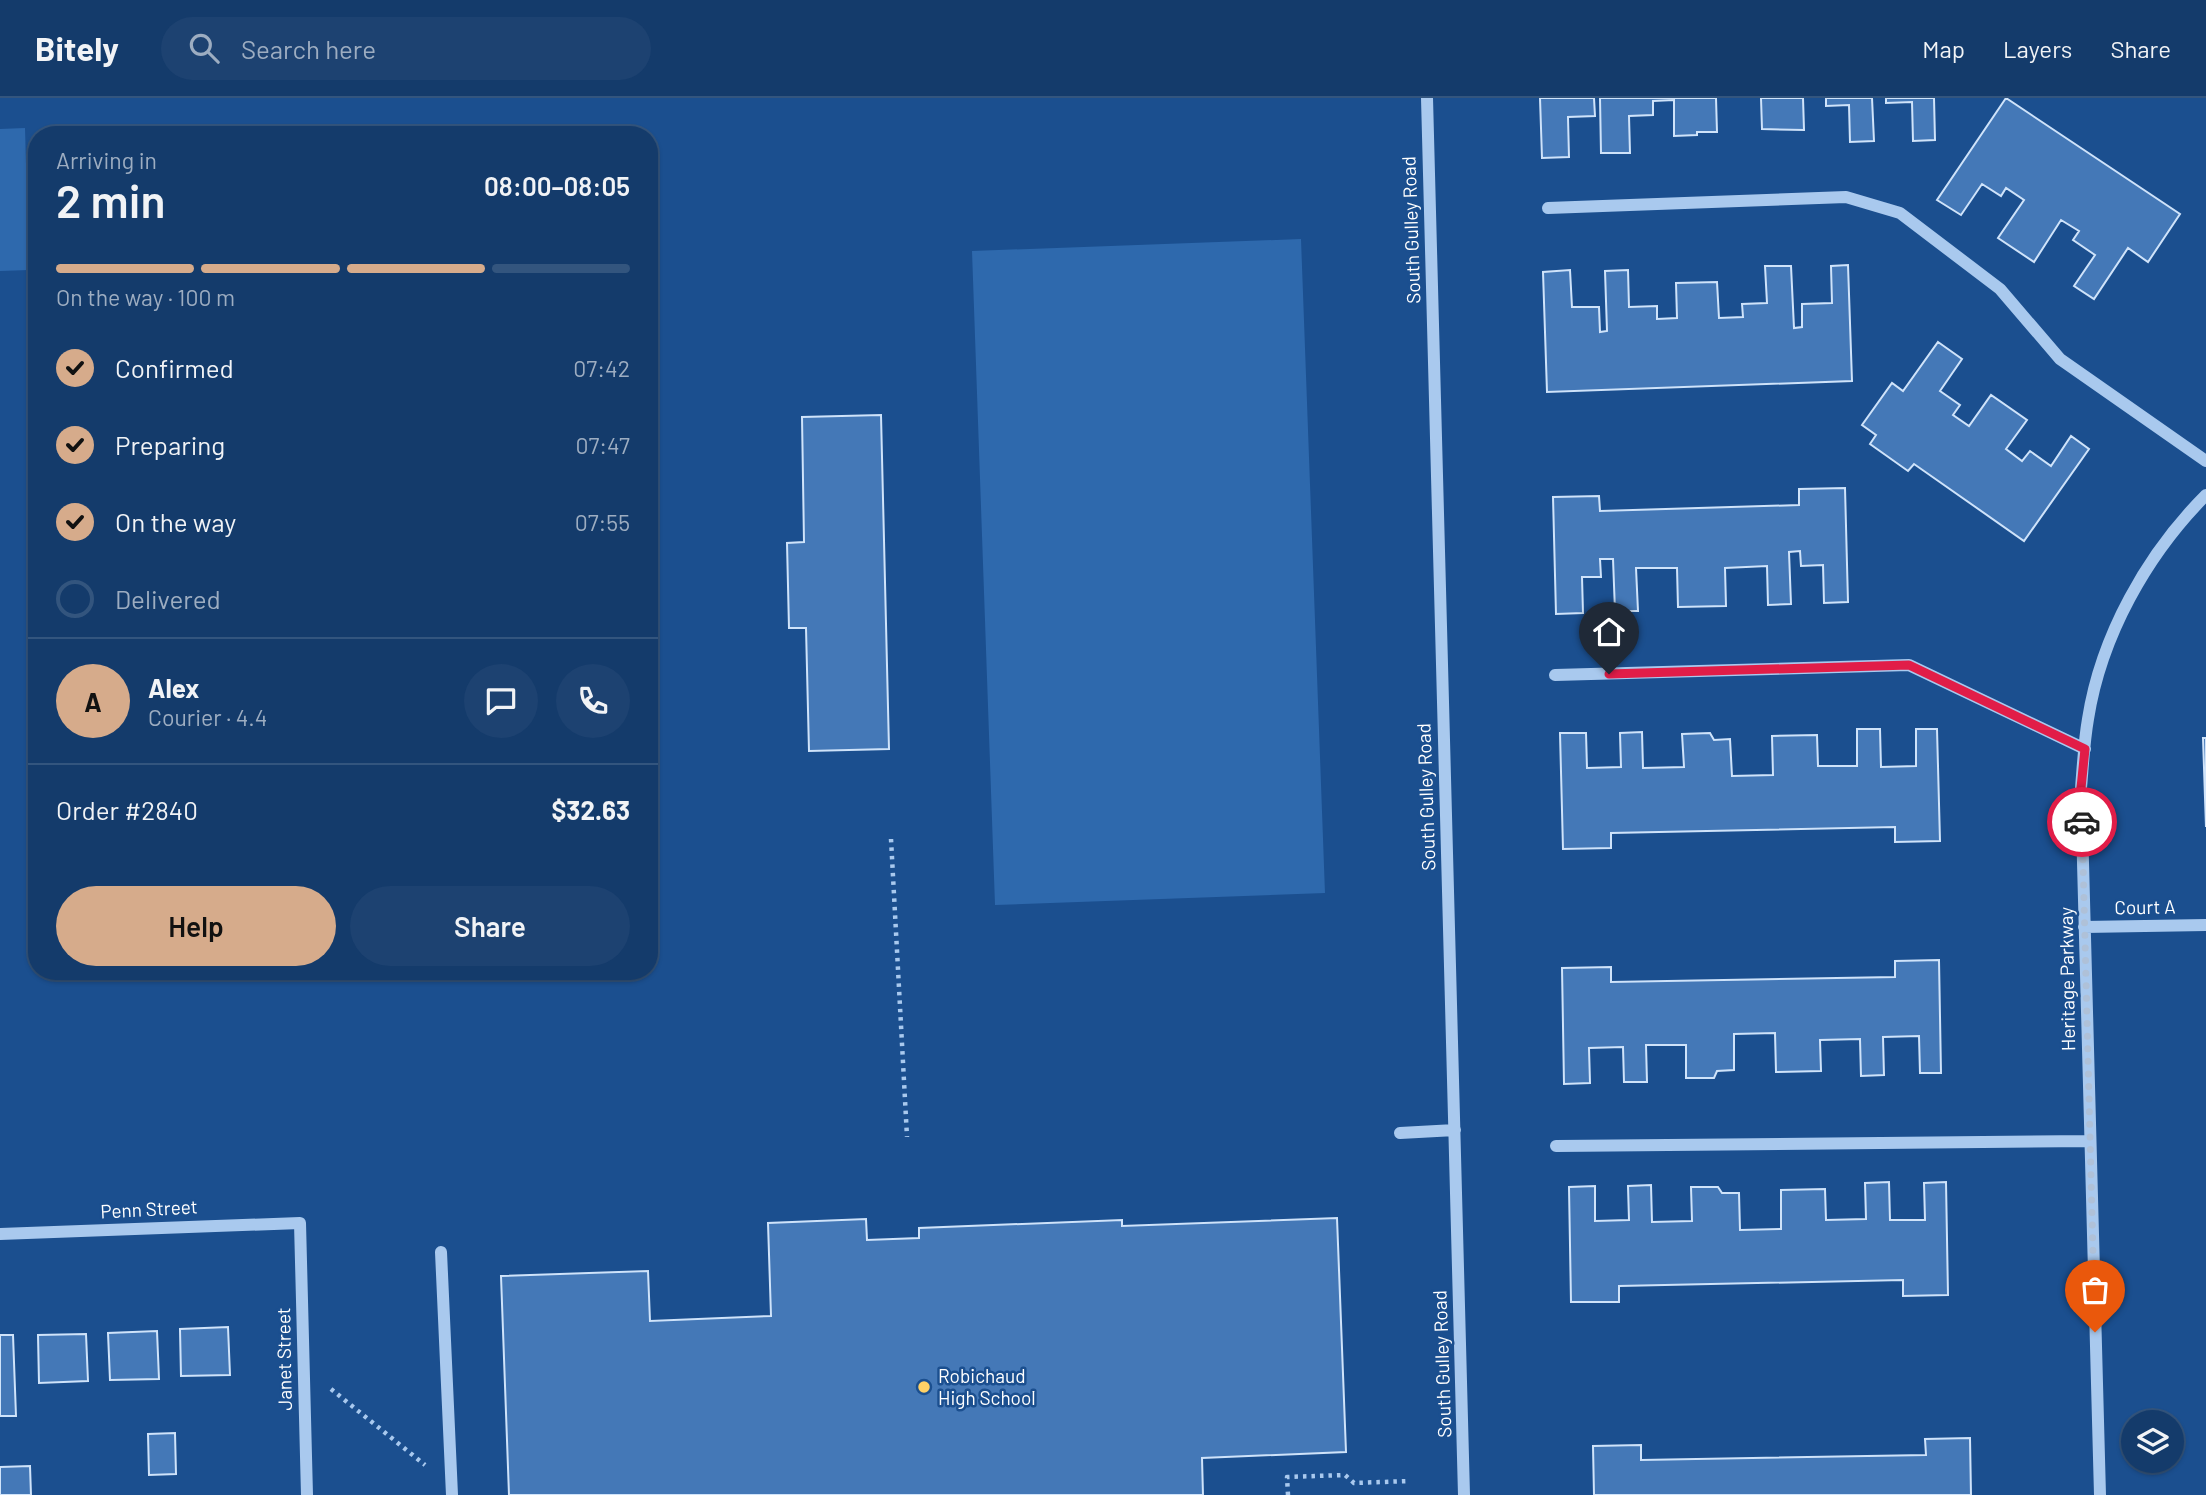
<!DOCTYPE html>
<meta charset="utf-8">
<style>
:root{--surface:#143b6b;--page:#1d4271;--text:#f1f3f6;--muted:#9dadc1;--line:#33557e;--accent:#d6ab8b}
body{margin:0;font-family:Barlow,sans-serif;background:var(--page);color:var(--text);height:100vh;display:flex;flex-direction:column;font-size:26px;white-space:nowrap}
*{box-sizing:border-box;margin:0}
p{font-size:23px;color:var(--muted)}
.icon{flex:none;width:38px;height:38px;fill:none;stroke:currentColor;stroke-width:2;stroke-linecap:round;stroke-linejoin:round}
.map{position:relative;flex:1;overflow:hidden}
.details{position:absolute;left:28px;top:28px;width:630px;height:854px;display:flex;flex-direction:column;background:var(--surface);border-radius:28px;box-shadow:0 2px 5px #0004,0 0 0 2px var(--line)}
.details>*{flex:none}
.buttons{position:absolute;left:2121px;top:1312px;display:grid;gap:14px}
.buttons a{display:grid;place-items:center;width:63px;height:63px;border-radius:50%;background:var(--surface);box-shadow:0 2px 5px #0004,0 0 0 2px var(--line);font-size:35px}
.pin{position:absolute;display:grid;place-items:center;width:60px;height:60px;color:#fff;margin:-72px -30px;border-radius:50% 50% 50% 0;rotate:-45deg;box-shadow:0 0 7px #0007}
.pin .icon{rotate:45deg}
.courier{position:absolute;display:grid;place-items:center;width:70px;height:70px;margin:-35px;border:5px solid #e11d48;border-radius:50%;background:#fff;color:#222;box-shadow:0 2px 9px #0007}
.overview em{font-style:normal;font-weight:600}
.overview div{display:flex;flex-direction:column-reverse}
.overview{display:flex;align-items:center;justify-content:space-between;height:119px;padding:0 28px}
h1{font-size:46px;font-weight:600;line-height:52px}
.bar{display:grid;grid-template-columns:repeat(4,1fr);gap:10px 7px;align-content:center;height:84px;padding:0 28px}
.bar i{height:9px;border-radius:5px;background:var(--line)}
.bar .active{background:var(--accent)}
.bar p{grid-column:span 4}
.line{display:flex;align-items:center;gap:18px;padding:0 28px;border-top:2px solid var(--line)}
.line div{flex:1}
.round{display:grid;place-items:center;flex:none;width:74px;height:74px;border-radius:37px;background:var(--page)}
ol{padding:0 28px;list-style:none}
li{display:flex;align-items:center;gap:21px;height:77px}
li p{margin-inline-start:auto}
li .icon{padding:7px;border-radius:50%;background:var(--accent);color:#111;stroke-width:4}
li:last-child{color:var(--muted)}
li i{width:38px;height:38px;border:4px solid var(--line);border-radius:50%}
.primary-button{display:flex;gap:14px;margin-top:auto;padding:14px 28px}
.primary-button a{flex:1;height:80px;border-radius:42px;background:var(--accent);color:#111;font-size:28px;font-weight:600;line-height:80px;text-align:center}
.primary-button a+a{background:var(--page);color:var(--text)}
header{display:flex;align-items:center;gap:42px;box-sizing:border-box;height:98px;padding:0 35px;background:var(--surface);border-bottom:2px solid var(--line)}
header strong{font-size:33px}
nav{display:flex;gap:38px;margin-inline-start:auto;font-size:24px}
.search{width:490px;height:63px;background:var(--page);display:flex;align-items:center;gap:18px;box-sizing:border-box;padding:0 24px;border-radius:38px;color:var(--muted);font-size:26px}
.map>svg:first-child{display:block}
.green{fill:#2e69ad}
.building{fill:#4478b7;stroke:#cfe3fa;stroke-width:2}
.lines{fill:none;stroke-linecap:round;stroke-linejoin:round}
.path{stroke:#a9c9ee;stroke-width:4.5;stroke-dasharray:3.5 5;stroke-linecap:butt}
.minor{stroke:#a9c9ee;stroke-width:12}
.done{stroke:#afc1d8;stroke-width:7;stroke-dasharray:0 12.6}
.route{stroke:#e11d48;stroke-width:9}
.poi-dot{fill:#ffd166;stroke:#1b4f8f;stroke-width:2.5}
.labels{text-anchor:middle;stroke-width:5;stroke-linejoin:round;paint-order:stroke}
.street-label{font-size:19px;fill:#fff;stroke:#1b4f8f}
.poi-label{font-size:19px;fill:#fff;stroke:#1b4f8f;text-anchor:start}
</style>
<header>
<strong>Bitely</strong>
<div class="search"><svg class="icon" aria-label="search" viewBox="0 0 24 24"><circle cx="10" cy="10" r="6"/><path d="M15 15l6 6"/></svg>Search here</div>
<nav><a>Map</a><a>Layers</a><a>Share</a></nav>
</header>
<div class="map">
<svg width="2206" height="1397" viewBox="0 0 2206 1397">
<rect width="100%" height="100%" fill="#1b4f8f"/>
<path class="green" d="M25,30l4,142 -29,1v-142z
M1301,141l24,654 -330,12 -23,-654z"/>
<path class="building" d="M1540,0h54l1,18 -27,1 1,40 -27,1z
M1600,0h116l1,34h-20v3l-23,1v-36l-21,1v14l-24,1 1,37h-29z
M1761,0h42l1,32 -42,-1z
M1826,0h46l2,43 -24,1 -1,-37 -23,1z
M1886,0h48l1,42 -22,1 -1,-39 -26,1z
M2006,0l174,116 -32,48 -20,-14 -34,51 -20,-13 21,-31 -22,-15 6,-9 -18,-11 -27,42 -36,-24 26,-38 -18,-12 -5,8 -19,-12 -21,31 -24,-15z
M1848,167l4,116 -305,11 -4,-120 27,-2 2,37h27l1,25 7,-1 -2,-60 23,-1 1,37 28,-1v13l20,-1 -1,-35 41,-1 2,36 24,-1 -1,-13 25,-1 -2,-37h26l3,62 8,-1v-23l30,-1 -1,-37z
M1938,244l24,17 -22,32 20,14 -7,10 16,11 22,-31 36,25 -21,29 16,12 8,-10 21,15 20,-30 18,13 -65,92 -110,-77 -6,7 -38,-27 6,-9 -14,-10 30,-42 11,8z
M881,317l8,334 -80,2 -3,-123h-17l-2,-85 17,-1 -2,-125z
M1845,390l3,114 -24,1 -1,-38 -22,1 -1,-15 -11,1 2,52 -23,1 -1,-39 -42,2 1,38 -48,1 -1,-39h-41l2,43h-23l-2,-52h-13l1,18h-19l1,36 -27,1 -3,-117 46,-1 1,15 199,-6v-16z
M1857,631h23l1,38 35,-1v-37h21l3,112 -45,1v-15l-284,6v15l-48,1 -3,-116h26l1,35 34,-1 -1,-34 22,-1 1,36 41,-1 -2,-33 28,-1 4,7 16,-1 2,37 41,-1 -1,-39 45,-1 1,31h39z
M2203,640h3v89z
M1939,862l2,113h-21l-1,-37 -36,1 1,38 -23,1 -1,-37 -40,1 1,31 -45,1 -1,-39 -41,1v36l-17,1 -3,7h-28v-33h-40l1,37h-23l-1,-35 -34,1 1,35 -26,1 -2,-116 49,-1v15l284,-5v-16z
M1889,1084l1,38h35l-1,-37 22,-1 2,113 -45,1v-16l-284,6v16h-48l-2,-115 26,-1v35l34,-1 -1,-34 23,-1 1,37 40,-1 -1,-34h27l4,6h17l1,37 41,-1v-39l44,-1 1,31 40,-1 -1,-36z
M1337,1120l9,234 -144,6 1,37h-694l-8,-219 147,-5 2,50 121,-5 -3,-93 98,-4 1,21 52,-2v-10l203,-8v6z
M228,1229l2,48 -49,1 -1,-47z
M157,1233l2,48 -49,1 -2,-47z
M86,1236l2,47 -49,2 -1,-48z
M0,1237h13l3,81h-16z
M175,1335l1,41 -27,1 -1,-41z
M1970,1340l1,57h-377l-1,-49 48,-1v15l285,-5 -1,-16z
M30,1368l1,29h-31v-28z"/>
<g class="lines">
<path class="path" d="M891,741l16,298
M331,1291l94,76
M1288,1397l-1,-18 58,-2 9,8 55,-2"/>
<path class="minor" d="M1427,0l37,1397
M1548,110l298,-11 54,16 100,76 60,70 146,102
M1555,577l354,-10 176,84
M2084,829l122,-2
M1400,1035l55,-3
M1556,1048l534,-5
M0,1136l300,-11 7,272
M441,1154l11,243
M2100,1397l-19,-707c2,-23 3,-46 7,-69 13,-83 59,-165 118,-224"/>
</g>
<g class="lines">
<path class="done" d="M2082,724l13,510"/>
<path class="route" d="M1609,576l300,-9 176,84 -4,39 1,34"/>
</g>
<circle class="poi-dot" cx="924" cy="1289" r="7"/>
<g class="labels">
<g class="street-label">
<text transform="translate(1411 132) rotate(-92)" y="7">South Gulley Road</text>
<text transform="translate(1426 699) rotate(-92)" y="7">South Gulley Road</text>
<text transform="translate(2145 809) rotate(-1)" y="7">Court A</text>
<text transform="translate(2067 881) rotate(-91)" y="7">Heritage Parkway</text>
<text transform="translate(149 1111) rotate(-3)" y="7">Penn Street</text>
<text transform="translate(284 1261) rotate(-91)" y="7">Janet Street</text>
<text transform="translate(1442 1266) rotate(-92)" y="7">South Gulley Road</text>
</g>
<g class="poi-label">
<text x="938" y="1285">Robichaud<tspan x="938" dy="22">High School</tspan></text>
</g>
</g>
</svg>
<div class="buttons">
<a><svg class="icon" aria-label="layers" viewBox="0 0 24 24"><path d="M12 4l9 5-9 5-9-5zM3 14l9 5 9-5"/></svg></a>
</div>
<div class="pin" style="left:2095px;top:1234px;background:#ea580c"><svg class="icon" aria-label="bag" viewBox="0 0 24 24"><path d="M5 8h14l-1 12H6zM9 8a3 3 0 0 1 6 0"/></svg></div>
<div class="pin" style="left:1609px;top:576px;background:#1f2937"><svg class="icon" aria-label="home" viewBox="0 0 24 24"><path d="M3 11l9-7 9 7M6 9v11h12V9"/></svg></div>
<div class="courier" style="left:2082px;top:724px"><svg class="icon" aria-label="car" viewBox="0 0 24 24"><path d="M5 17H2v-5l4-1 3-4h7l3 4 3 1v5h-3M9 17h6M6 11h13"/><circle cx="7" cy="17" r="2"/><circle cx="17" cy="17" r="2"/></svg></div>
<section class="details">
<div class="overview"><div><h1>2 min</h1><p>Arriving in</p></div><em>08:00–08:05</em></div>
<div class="bar"><i class="active"></i><i class="active"></i><i class="active"></i><i></i><p>On the way · 100 m</p></div>
<ol>
<li><svg class="icon" aria-label="check" viewBox="0 0 24 24"><path d="M5 12l5 5 9-10"/></svg>Confirmed<p>07:42</p></li>
<li><svg class="icon" aria-label="check" viewBox="0 0 24 24"><path d="M5 12l5 5 9-10"/></svg>Preparing<p>07:47</p></li>
<li><svg class="icon" aria-label="check" viewBox="0 0 24 24"><path d="M5 12l5 5 9-10"/></svg>On the way<p>07:55</p></li>
<li><i></i>Delivered</li>
</ol>
<div class="line" style="height:126px"><b class="round" style="background:var(--accent);color:#111">A</b><div><b>Alex</b><p>Courier · 4.4</p></div><a class="round"><svg class="icon" aria-label="chat" viewBox="0 0 24 24"><path d="M4 5h16v11H9l-5 4z"/></svg></a><a class="round"><svg class="icon" aria-label="phone" viewBox="0 0 24 24"><path d="M5 4h4l2 5-3 2q2 4 5 5l2-3 5 2v4C11 20 4 13 5 4z"/></svg></a></div>
<div class="line" style="height:91px"><div>Order #2840</div><b>$32.63</b></div>
<div class="primary-button"><a>Help</a><a>Share</a></div>
</section>
</div>
